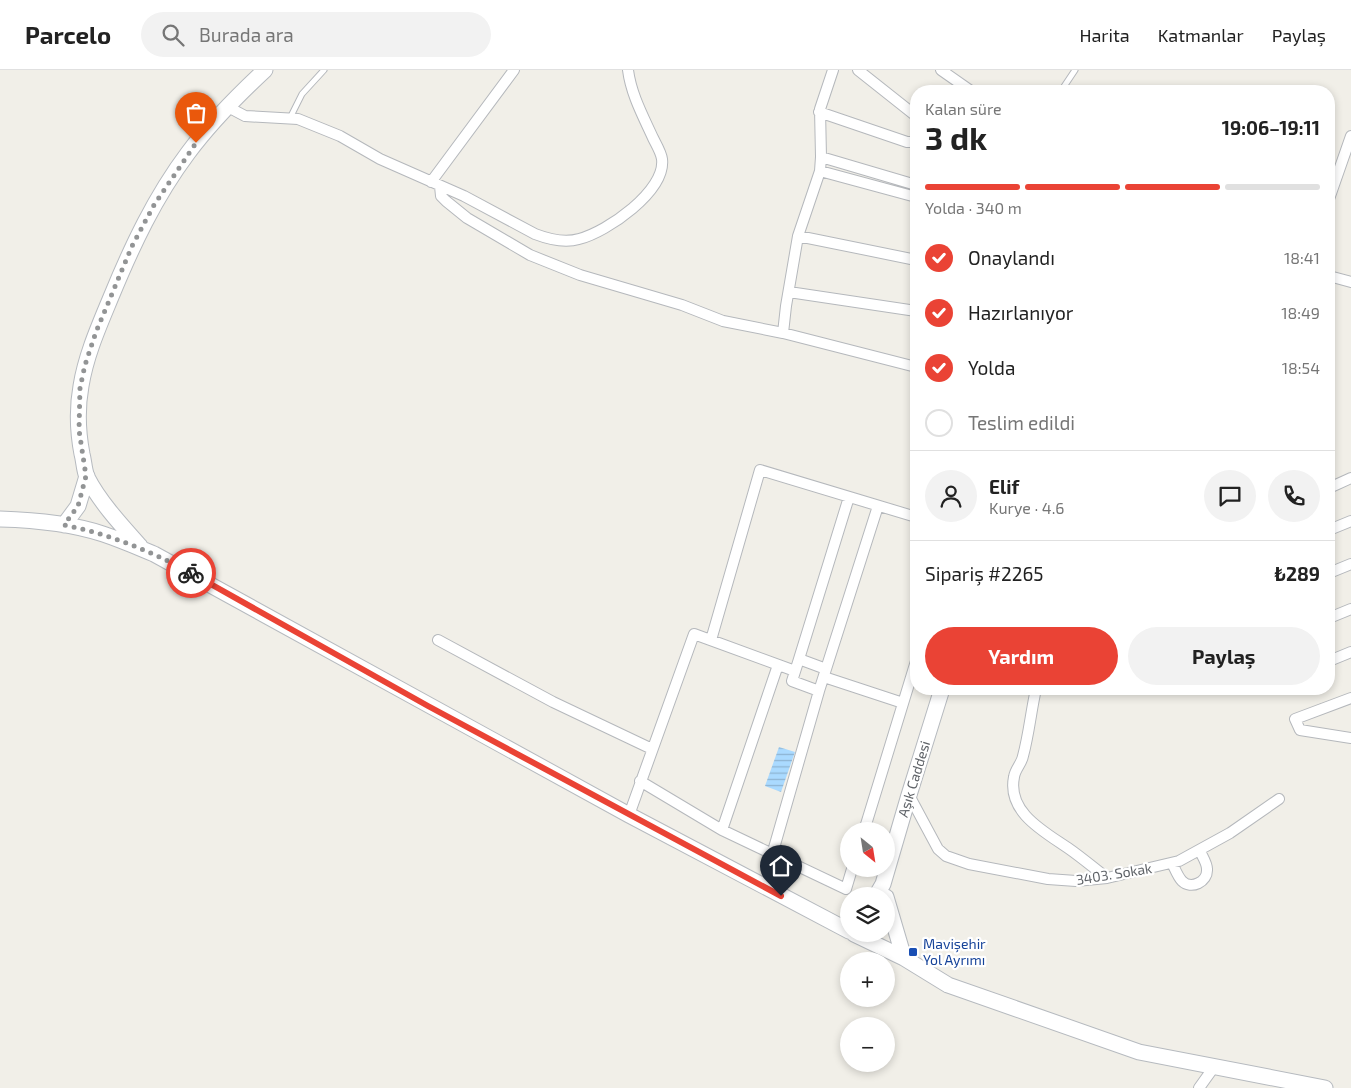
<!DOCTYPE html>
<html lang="tr">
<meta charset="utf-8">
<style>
:root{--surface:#fff;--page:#f2f2f2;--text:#222;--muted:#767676;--line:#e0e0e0;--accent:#ea4335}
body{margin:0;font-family:"Exo 2",sans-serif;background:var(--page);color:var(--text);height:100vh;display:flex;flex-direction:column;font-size:19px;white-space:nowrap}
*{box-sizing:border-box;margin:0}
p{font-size:16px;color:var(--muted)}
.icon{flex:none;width:28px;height:28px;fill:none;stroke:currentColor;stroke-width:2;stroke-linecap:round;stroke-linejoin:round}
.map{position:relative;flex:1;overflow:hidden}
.details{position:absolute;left:910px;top:15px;width:425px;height:610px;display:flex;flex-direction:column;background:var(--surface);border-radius:20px;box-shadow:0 2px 8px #0003}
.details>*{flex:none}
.needle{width:32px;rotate:150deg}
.fabs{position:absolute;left:840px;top:752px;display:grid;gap:10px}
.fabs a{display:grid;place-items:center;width:55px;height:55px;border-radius:50%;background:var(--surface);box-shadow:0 2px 8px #0003;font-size:25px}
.pin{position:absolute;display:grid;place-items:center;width:42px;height:42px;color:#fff;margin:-51px -21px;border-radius:50% 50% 50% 0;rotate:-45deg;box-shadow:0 0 5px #0007}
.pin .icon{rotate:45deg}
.courier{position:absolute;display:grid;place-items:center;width:50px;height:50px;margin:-25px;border:4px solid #ea4335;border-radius:50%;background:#fff;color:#222;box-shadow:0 1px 6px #0007}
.overview em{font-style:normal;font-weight:700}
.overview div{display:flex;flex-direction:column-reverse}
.overview{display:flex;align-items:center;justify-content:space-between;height:85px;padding:0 15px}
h1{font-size:32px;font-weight:700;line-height:38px}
.bar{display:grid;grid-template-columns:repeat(4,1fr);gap:8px 5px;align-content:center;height:60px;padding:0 15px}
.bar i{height:6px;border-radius:4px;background:var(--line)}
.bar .active{background:var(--accent)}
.bar p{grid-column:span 4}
.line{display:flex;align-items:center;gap:12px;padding:0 15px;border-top:1px solid var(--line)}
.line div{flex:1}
.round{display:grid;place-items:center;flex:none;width:52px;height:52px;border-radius:26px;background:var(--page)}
ol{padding:0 15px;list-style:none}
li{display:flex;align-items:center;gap:15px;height:55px}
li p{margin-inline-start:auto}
li .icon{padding:5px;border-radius:50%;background:var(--accent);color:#fff;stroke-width:4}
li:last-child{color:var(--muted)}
li i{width:28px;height:28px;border:2px solid var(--line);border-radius:50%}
.button{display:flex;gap:10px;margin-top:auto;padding:10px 15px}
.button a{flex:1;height:58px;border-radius:30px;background:var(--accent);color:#fff;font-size:20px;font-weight:700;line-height:58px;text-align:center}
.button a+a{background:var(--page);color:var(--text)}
header{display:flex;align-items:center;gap:30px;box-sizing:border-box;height:70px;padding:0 25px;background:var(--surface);border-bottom:1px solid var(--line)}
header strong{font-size:24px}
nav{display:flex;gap:28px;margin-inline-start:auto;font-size:18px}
.search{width:350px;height:45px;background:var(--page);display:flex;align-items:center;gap:12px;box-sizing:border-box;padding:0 18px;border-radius:28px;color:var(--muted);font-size:19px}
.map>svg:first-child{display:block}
.water{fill:url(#water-rules)}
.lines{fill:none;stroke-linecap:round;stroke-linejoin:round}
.lane-casing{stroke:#b5b8bc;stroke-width:7}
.street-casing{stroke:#b5b8bc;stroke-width:12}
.secondary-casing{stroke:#b6babf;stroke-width:17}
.lane{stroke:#fff;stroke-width:5}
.street{stroke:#fff;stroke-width:10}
.secondary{stroke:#fff;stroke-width:15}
.done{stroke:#929495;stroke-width:5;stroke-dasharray:0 9}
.route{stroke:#ea4335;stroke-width:6}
.transit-dot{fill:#1a4fb4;stroke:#fff;stroke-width:2}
.labels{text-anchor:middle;stroke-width:4.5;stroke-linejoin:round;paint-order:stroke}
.street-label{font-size:14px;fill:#5f6368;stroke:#fff}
.transit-label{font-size:14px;fill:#164399;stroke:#fff;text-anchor:start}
</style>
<header>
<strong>Parcelo</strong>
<div class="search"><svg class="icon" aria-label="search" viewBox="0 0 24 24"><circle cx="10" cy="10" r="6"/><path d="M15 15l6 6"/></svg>Burada ara</div>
<nav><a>Harita</a><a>Katmanlar</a><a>Paylaş</a></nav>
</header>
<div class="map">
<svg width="1351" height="1018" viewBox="0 0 1351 1018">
<defs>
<pattern id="water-rules" width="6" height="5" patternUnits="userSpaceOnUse" patternTransform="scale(1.25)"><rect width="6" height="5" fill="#aadaff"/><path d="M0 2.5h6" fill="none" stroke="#8eb4d2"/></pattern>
</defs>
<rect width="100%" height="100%" fill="#f1efe8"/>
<path class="water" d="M779,677l16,5 -14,40 -16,-6z"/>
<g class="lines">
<defs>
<path id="lane" d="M1061,21l14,-21
M290,48l12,-24 22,-24"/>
<path id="street" d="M858,0l58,46
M941,0l30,21
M226,36l19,10 53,3 42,17 40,23 84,37 71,38c13,5 30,9 44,5 28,-7 87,-48 83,-80 -1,-7 -6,-15 -9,-21 -10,-22 -22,-44 -25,-68
M819,42l88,30h9
M821,87l95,28
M820,101l96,26
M431,112l83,-112
M440,116l1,10 5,5 21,17 63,37 50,20 102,30 41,16 60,12 133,34
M1329,129l22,-63
M798,166l118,24
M1329,206l22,6
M789,222l127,19
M783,263l3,-27 12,-70 22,-65 1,-14 -1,-48 13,-39
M1329,418l22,-10
M1329,460l22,-9
M1329,503l22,-9
M1329,548l22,-9
M438,570l115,62 99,47
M711,570l49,-170 156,47
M799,589l50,-162
M1329,591l22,-9
M826,599l-27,-10 -7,22 27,10 59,-185
M824,607l79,26
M1036,619c-5,22 -7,45 -13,67 -1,7 -8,13 -9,21 -7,35 29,54 54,71 13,9 26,20 39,30
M1351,628l-56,21 5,11 51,8
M640,711l82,49 124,59 6,-20
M909,725l29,54 8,7 23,8 79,15 28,2 31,-3 72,-17 51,-28 49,-34
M629,745l65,-181 101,37
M722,760l56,-165
M864,761l52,-170
M772,785l47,-164
M1172,793c3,6 6,14 10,18 9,9 26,1 25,-12 0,-6 -5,-13 -7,-18
M1199,1018l15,-21"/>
<path id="secondary" d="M0,449c35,1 70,4 103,15 18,6 34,13 51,20l475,261 220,116
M64,455l14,-19 9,-30
M140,476c-18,-20 -41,-45 -53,-69 -3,-7 -3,-16 -5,-23 -4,-21 -5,-46 -1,-68 5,-31 18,-60 30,-89 21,-51 44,-100 77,-144 23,-31 49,-57 77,-83
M876,826l7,-12 26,-89 33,-106
M886,827l18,61
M854,864l50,24 44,27 191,67 186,36"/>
</defs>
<use href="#lane" class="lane-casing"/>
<use href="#street" class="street-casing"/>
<use href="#secondary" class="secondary-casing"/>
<use href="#lane" class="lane"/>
<use href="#street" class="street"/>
<use href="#secondary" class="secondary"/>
</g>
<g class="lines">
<path class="done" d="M191,503c-40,-22 -82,-39 -127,-48l14,-19 8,-30 -7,-46 1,-42 5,-23 11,-33 36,-86 22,-41 42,-62"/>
<path class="route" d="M191,503l237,133 353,190"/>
</g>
<rect class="transit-dot" x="908" y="877" width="10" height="10" rx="2.5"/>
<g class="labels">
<g class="street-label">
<text transform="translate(914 709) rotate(-73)" y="5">Aşık Caddesi</text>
<text transform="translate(1114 804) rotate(-9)" y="5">3403. Sokak</text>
</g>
<g class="transit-label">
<text x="923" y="879">Mavişehir<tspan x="923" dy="16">Yol Ayrımı</tspan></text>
</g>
</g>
</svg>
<div class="fabs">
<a><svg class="needle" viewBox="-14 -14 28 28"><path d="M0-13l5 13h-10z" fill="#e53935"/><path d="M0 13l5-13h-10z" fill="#767676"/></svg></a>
<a><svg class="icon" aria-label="layers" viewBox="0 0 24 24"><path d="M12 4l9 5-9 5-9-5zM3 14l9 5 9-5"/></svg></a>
<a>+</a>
<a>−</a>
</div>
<div class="pin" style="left:196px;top:73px;background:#ea580c"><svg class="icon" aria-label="bag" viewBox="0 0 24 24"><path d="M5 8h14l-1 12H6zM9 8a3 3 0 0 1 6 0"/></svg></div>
<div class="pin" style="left:781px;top:826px;background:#1f2937"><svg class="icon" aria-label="home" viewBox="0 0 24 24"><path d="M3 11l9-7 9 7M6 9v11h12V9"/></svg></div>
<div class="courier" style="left:191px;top:503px"><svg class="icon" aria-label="bike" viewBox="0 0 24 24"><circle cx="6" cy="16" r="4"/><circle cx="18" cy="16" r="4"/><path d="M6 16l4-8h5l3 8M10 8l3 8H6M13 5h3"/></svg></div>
<section class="details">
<div class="overview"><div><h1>3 dk</h1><p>Kalan süre</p></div><em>19:06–19:11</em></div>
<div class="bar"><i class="active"></i><i class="active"></i><i class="active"></i><i></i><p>Yolda · 340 m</p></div>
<ol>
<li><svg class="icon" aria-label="check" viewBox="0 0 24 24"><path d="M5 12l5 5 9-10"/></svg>Onaylandı<p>18:41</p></li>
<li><svg class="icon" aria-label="check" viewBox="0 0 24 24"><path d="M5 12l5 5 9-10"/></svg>Hazırlanıyor<p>18:49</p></li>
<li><svg class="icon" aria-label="check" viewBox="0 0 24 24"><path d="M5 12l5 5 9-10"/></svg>Yolda<p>18:54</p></li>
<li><i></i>Teslim edildi</li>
</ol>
<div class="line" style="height:90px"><a class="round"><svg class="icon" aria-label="person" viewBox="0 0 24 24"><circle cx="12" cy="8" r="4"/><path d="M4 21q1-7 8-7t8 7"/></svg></a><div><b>Elif</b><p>Kurye · 4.6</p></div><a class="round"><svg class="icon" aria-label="chat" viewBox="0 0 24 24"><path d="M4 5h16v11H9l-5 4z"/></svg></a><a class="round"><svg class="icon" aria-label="phone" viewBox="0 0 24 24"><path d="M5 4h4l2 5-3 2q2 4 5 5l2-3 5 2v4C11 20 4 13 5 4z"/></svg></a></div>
<div class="line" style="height:65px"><div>Sipariş #2265</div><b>₺289</b></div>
<div class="button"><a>Yardım</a><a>Paylaş</a></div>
</section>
</div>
